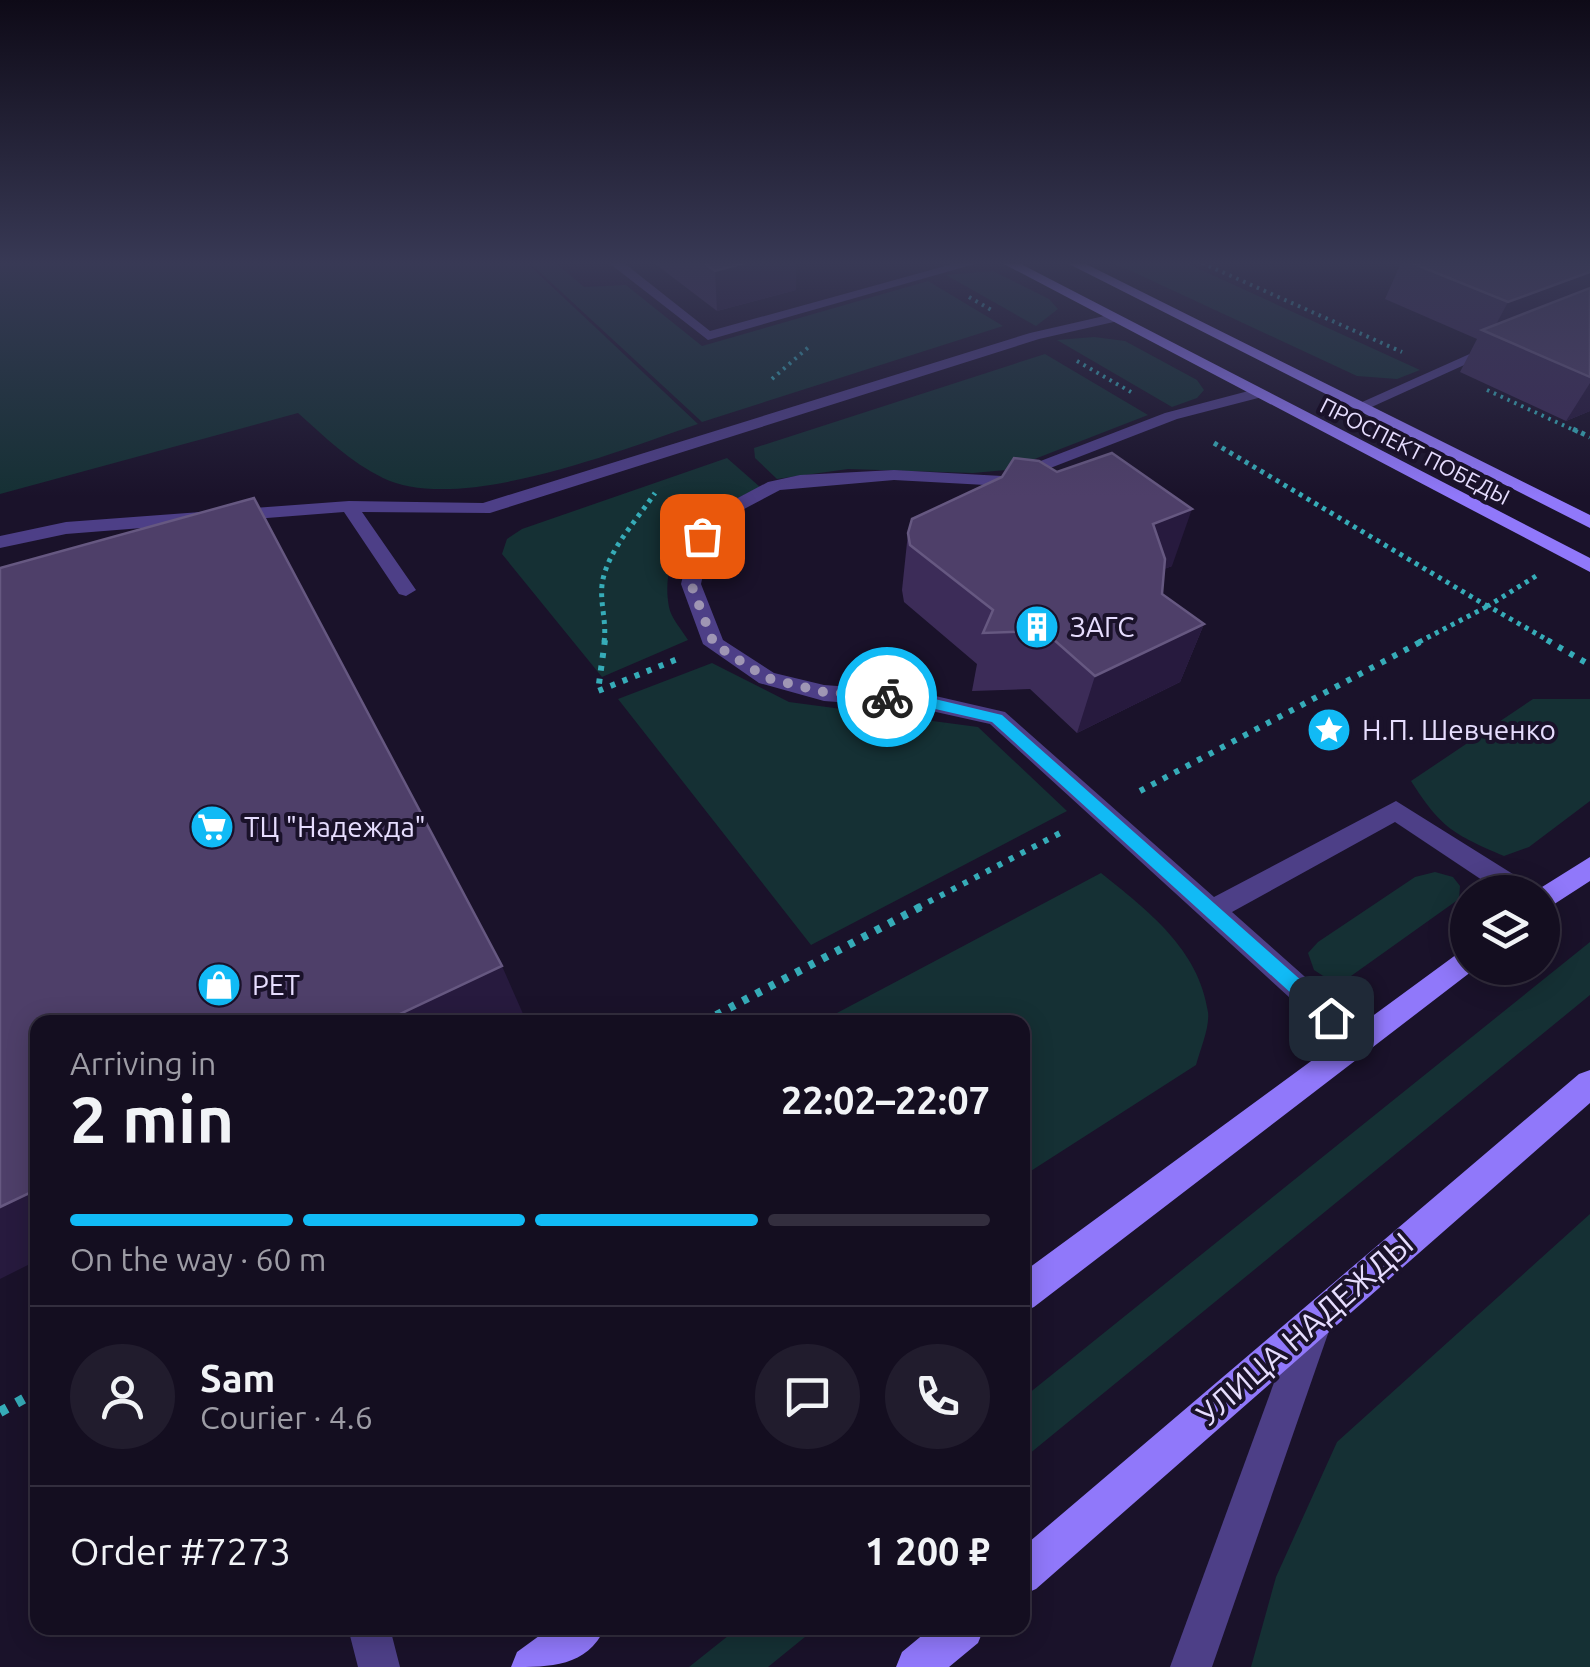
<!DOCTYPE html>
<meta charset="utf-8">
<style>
:root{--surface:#140e20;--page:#211c2d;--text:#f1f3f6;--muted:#9d9ca5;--line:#332e3e;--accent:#11baf5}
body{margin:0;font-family:Ubuntu,sans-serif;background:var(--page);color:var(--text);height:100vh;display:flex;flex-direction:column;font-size:38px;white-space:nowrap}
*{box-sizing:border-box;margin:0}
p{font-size:32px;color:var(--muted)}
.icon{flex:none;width:55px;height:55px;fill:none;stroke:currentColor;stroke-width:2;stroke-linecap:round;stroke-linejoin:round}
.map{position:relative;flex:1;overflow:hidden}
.drawer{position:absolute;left:30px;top:1015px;width:1000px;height:620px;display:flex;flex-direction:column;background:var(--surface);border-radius:20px;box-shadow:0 5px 25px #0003,0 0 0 2px var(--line)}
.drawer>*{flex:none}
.fabs{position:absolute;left:1450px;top:875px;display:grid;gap:20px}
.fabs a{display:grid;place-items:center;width:110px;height:110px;border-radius:50%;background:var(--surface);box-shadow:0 5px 25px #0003,0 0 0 2px var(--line);font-size:50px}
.pin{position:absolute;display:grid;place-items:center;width:85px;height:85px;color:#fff;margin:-42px;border-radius:20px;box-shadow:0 5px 15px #0006}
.courier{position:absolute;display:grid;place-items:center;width:100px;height:100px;margin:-50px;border:8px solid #11baf5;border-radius:50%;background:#fff;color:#222;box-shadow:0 2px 12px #0007}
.head em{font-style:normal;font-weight:700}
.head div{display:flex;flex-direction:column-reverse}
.head{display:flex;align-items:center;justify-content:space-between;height:170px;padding:0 40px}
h1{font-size:65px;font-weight:700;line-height:75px}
.bar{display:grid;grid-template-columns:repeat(4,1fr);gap:15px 10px;align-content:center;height:120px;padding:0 40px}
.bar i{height:12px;border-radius:8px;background:var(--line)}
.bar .active{background:var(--accent)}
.bar p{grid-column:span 4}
.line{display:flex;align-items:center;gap:25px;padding:0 40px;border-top:2px solid var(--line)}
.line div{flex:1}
.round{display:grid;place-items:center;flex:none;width:105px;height:105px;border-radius:52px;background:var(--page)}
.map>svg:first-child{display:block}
.green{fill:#153034}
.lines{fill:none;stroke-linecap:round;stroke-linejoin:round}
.path-far4{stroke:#36acb8;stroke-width:4;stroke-dasharray:2.5 5;stroke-linecap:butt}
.path-far3{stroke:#36acb8;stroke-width:5;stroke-dasharray:4 5;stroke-linecap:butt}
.path-far2{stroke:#36acb8;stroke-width:6;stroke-dasharray:5 8;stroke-linecap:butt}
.path-far1{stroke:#36acb8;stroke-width:8;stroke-dasharray:6 9;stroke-linecap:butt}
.path{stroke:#36acb8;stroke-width:10;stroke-dasharray:8 11;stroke-linecap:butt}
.service{fill:#4d3f87;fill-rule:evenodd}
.minor{fill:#4d3f87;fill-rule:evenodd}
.secondary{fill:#9078fa;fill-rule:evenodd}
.wall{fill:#3c2c58}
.shaded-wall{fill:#271a3e}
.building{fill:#4e3f69;stroke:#665881;stroke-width:2.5}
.route{fill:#11baf5}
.done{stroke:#9f96b4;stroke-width:10;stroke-dasharray:0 18}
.labels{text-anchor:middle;stroke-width:8;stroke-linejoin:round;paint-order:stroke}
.far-street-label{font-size:22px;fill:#e6ddfe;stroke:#1a122a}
.poi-label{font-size:28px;fill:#e6ddfe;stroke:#1a122a;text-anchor:start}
.near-street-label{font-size:32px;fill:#e6ddfe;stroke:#1a122a}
</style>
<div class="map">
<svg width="1590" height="1667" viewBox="0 0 1590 1667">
<rect width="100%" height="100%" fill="#1a122a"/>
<path class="green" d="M0,263h527l171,161c-77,26 -239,91 -315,54 -33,-16 -58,-41 -85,-65l-298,81z
M530,263h26l28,24 42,-2 76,61 226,-65 75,45 -301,96z
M1114,263h72l234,107 -23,9 -40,-3z
M993,271l56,28 9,10 -22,17 -90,-51z
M1094,337l31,4 72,39 7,10 -7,8 -25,9 -115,-67z
M1045,354l103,61 -142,55 -33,3 -125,-4 -71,10 -22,-21 -1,-10z
M727,458l33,29c-49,23 -103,56 -91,120 2,11 13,23 19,33l-86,37 -100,-123 5,-15 15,-10z
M712,663l77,39 189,25 89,84 -256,134 -193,-246z
M1533,699h57v102l-61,46 -25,9c-51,-22 -63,-28 -93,-75z
M1435,872l18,5 7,9 -1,13 -108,77 -20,5 -17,-11 -6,-17 10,-11 97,-65z
M1101,873c46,37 98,76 107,139 2,15 -8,38 -12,53l-173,111 -1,-154h-202z
M1590,942v53l-567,464v-61z
M1590,1214v453h-339l25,-90 61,-135z
M738,1628h78l-48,39h-79z"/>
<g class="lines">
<path class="path-far4" d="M1202,263l200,89
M969,297l24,14
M1077,361l54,31
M772,379l39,-34
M1487,390l91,42"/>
<path class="path-far3" d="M1573,429l17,8
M1214,443l273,163
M1536,576l-48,30 63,36
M604,642c3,-19 -4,-38 -2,-57 4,-33 35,-65 53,-92
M1419,642l69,-36"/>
<path class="path-far2" d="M605,640l-7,51 82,-33
M1547,640l43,25
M1140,791l284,-151
M917,908l145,-76"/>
<path class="path-far1" d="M703,1022l219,-116"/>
<path class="path" d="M0,1412l38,-21"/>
<path class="service" d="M609,263h15l86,68 246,-68h22l-270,77z
M1113,314l7,4 -2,3 -79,18 -549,174 -128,-1 54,78 -10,6 -7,-2 -55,-82 -278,22 -66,14v-12l66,-14 283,-21 134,2 547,-170z
M1492,344l12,3 -139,63 -14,-3z
M1256,389l6,2v6l-85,22 -173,67 -110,-6 -114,10 -51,27 -18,20 -10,47 22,56 51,33 50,12 94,7 87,20 209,185 182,-96 133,83 4,8h-33l-105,-70 -163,90 135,120 5,9 -5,9 -10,4 -10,-4 -357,-326 -72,-16 -94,-7 -65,-18 -56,-39 -22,-60 12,-48 24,-27 51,-27 32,-7 94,-5 108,6 163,-63z
M348,1628h42l10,39h-42z"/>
<path class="minor" d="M1312,1310l12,6 6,12 -118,339h-42l124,-339 6,-12z"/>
<path class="secondary" d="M1002,263h17l571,295v14z
M1067,263h17l506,252v13z
M1590,857v24l-48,31v-20h-8z
M1468,946v22h8l-442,339 -12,5v-39z
M1590,1070v33l-554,486 -14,6v-47l557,-474z
M550,1628h55c-18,39 -55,39 -94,39l6,-15z
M931,1628h53l-6,15 -29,24h-53l6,-15z"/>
</g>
<path class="wall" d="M654,263h142v27l-79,21z
M1401,263h189v148l-24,10 -106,-49 17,-33 -92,-40z
M908,533l264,33 -8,3 -2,25 42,30 -24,58 -103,51 -47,-44 -58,2 5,-27 -73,-62 -2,-12z"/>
<path class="shaded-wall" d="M744,263h52v27l-79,21 -2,-40z
M1590,272v32l-99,30 17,-32z
M1590,383v28l-24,10z
M1192,509l-20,57 -37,15 18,-57z
M1204,624l-24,58 -103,51 18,-57z
M502,966l22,50 -14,6h-127z
M38,1189v71l-38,19v-72z"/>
<path class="building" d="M704,263h40l-29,8z
M1412,263h178v9l-82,30z
M1590,288v89l-108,-47z
M1112,453l80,56 -39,15 12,35 -3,35 42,30 -109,52 -51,-45 -61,2 10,-23 -83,-65 -2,-12 4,-14 90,-42 12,-19 25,3 18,11z
M254,498l248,468 -119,56h-345v167l-38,18v-639z"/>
<linearGradient id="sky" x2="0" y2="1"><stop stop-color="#0e0a17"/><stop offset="0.53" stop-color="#383955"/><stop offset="1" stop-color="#383955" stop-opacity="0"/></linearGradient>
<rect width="1590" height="497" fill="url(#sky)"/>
<path class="route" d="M887,693l31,2 84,20 336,298v11h-13l-333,-302 -74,-17 -36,-4 -3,-4z"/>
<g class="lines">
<path class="done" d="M702,536l-11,48 23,60 53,34 57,14 63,5"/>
</g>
<defs>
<symbol id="building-disc" viewBox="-11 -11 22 22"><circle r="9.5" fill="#11baf5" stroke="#1a122a"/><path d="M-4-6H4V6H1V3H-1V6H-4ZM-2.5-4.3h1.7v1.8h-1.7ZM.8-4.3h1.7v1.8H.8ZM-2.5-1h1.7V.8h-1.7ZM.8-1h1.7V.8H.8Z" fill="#fff"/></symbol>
<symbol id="sight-disc" viewBox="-11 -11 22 22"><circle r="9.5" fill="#11baf5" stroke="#1a122a"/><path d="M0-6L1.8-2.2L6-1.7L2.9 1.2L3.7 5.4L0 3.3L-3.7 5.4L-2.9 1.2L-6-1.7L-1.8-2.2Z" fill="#fff"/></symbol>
<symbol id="supermarket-disc" viewBox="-11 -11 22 22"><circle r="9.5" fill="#11baf5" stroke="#1a122a"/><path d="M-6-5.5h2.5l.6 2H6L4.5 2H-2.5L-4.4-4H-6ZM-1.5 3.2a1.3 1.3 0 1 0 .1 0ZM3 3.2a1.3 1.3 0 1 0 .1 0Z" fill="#fff"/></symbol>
<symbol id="shop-disc" viewBox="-11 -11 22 22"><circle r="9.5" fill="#11baf5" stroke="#1a122a"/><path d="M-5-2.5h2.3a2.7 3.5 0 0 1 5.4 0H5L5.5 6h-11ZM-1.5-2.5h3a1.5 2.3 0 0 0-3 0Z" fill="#fff"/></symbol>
</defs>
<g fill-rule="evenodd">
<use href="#building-disc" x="1012" y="602" width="50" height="50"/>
<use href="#sight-disc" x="1304" y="705" width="50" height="50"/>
<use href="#supermarket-disc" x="187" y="802" width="50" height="50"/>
<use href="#shop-disc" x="194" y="960" width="50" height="50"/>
</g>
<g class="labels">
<g class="far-street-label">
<text transform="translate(1415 451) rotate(27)" y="8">ПРОСПЕКТ ПОБЕДЫ</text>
</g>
<g class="poi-label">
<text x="1070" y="637">ЗАГС</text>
<text x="1362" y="740">Н.П. Шевченко</text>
<text x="244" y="837">ТЦ "Надежда"</text>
<text x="252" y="995">РЕТ</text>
</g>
<g class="near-street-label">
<text transform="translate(1305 1329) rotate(-41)" y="11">УЛИЦА НАДЕЖДЫ</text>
</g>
</g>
</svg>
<div class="fabs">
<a><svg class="icon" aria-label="layers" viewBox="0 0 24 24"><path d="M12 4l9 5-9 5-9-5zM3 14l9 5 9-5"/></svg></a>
</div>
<div class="pin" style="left:702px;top:536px;background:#ea580c"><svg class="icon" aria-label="bag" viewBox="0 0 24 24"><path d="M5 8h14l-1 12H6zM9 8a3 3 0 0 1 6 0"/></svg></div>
<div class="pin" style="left:1331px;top:1018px;background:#1f2937"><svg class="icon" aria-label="home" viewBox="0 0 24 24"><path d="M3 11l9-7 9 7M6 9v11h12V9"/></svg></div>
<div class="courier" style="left:887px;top:697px"><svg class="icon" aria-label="bike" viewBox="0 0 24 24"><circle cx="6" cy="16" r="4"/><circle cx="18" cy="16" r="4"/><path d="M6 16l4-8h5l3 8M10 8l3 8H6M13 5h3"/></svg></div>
<section class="drawer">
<div class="head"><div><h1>2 min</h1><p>Arriving in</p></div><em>22:02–22:07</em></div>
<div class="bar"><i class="active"></i><i class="active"></i><i class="active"></i><i></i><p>On the way · 60 m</p></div>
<div class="line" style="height:180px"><a class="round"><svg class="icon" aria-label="person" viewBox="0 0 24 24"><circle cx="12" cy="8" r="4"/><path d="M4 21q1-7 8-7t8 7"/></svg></a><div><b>Sam</b><p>Courier · 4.6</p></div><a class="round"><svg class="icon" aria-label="chat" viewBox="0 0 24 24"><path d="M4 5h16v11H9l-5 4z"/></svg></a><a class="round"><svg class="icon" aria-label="phone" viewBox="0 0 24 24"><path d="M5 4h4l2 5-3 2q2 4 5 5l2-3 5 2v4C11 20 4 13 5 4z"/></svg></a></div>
<div class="line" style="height:130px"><div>Order #7273</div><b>1 200 ₽</b></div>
</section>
</div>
